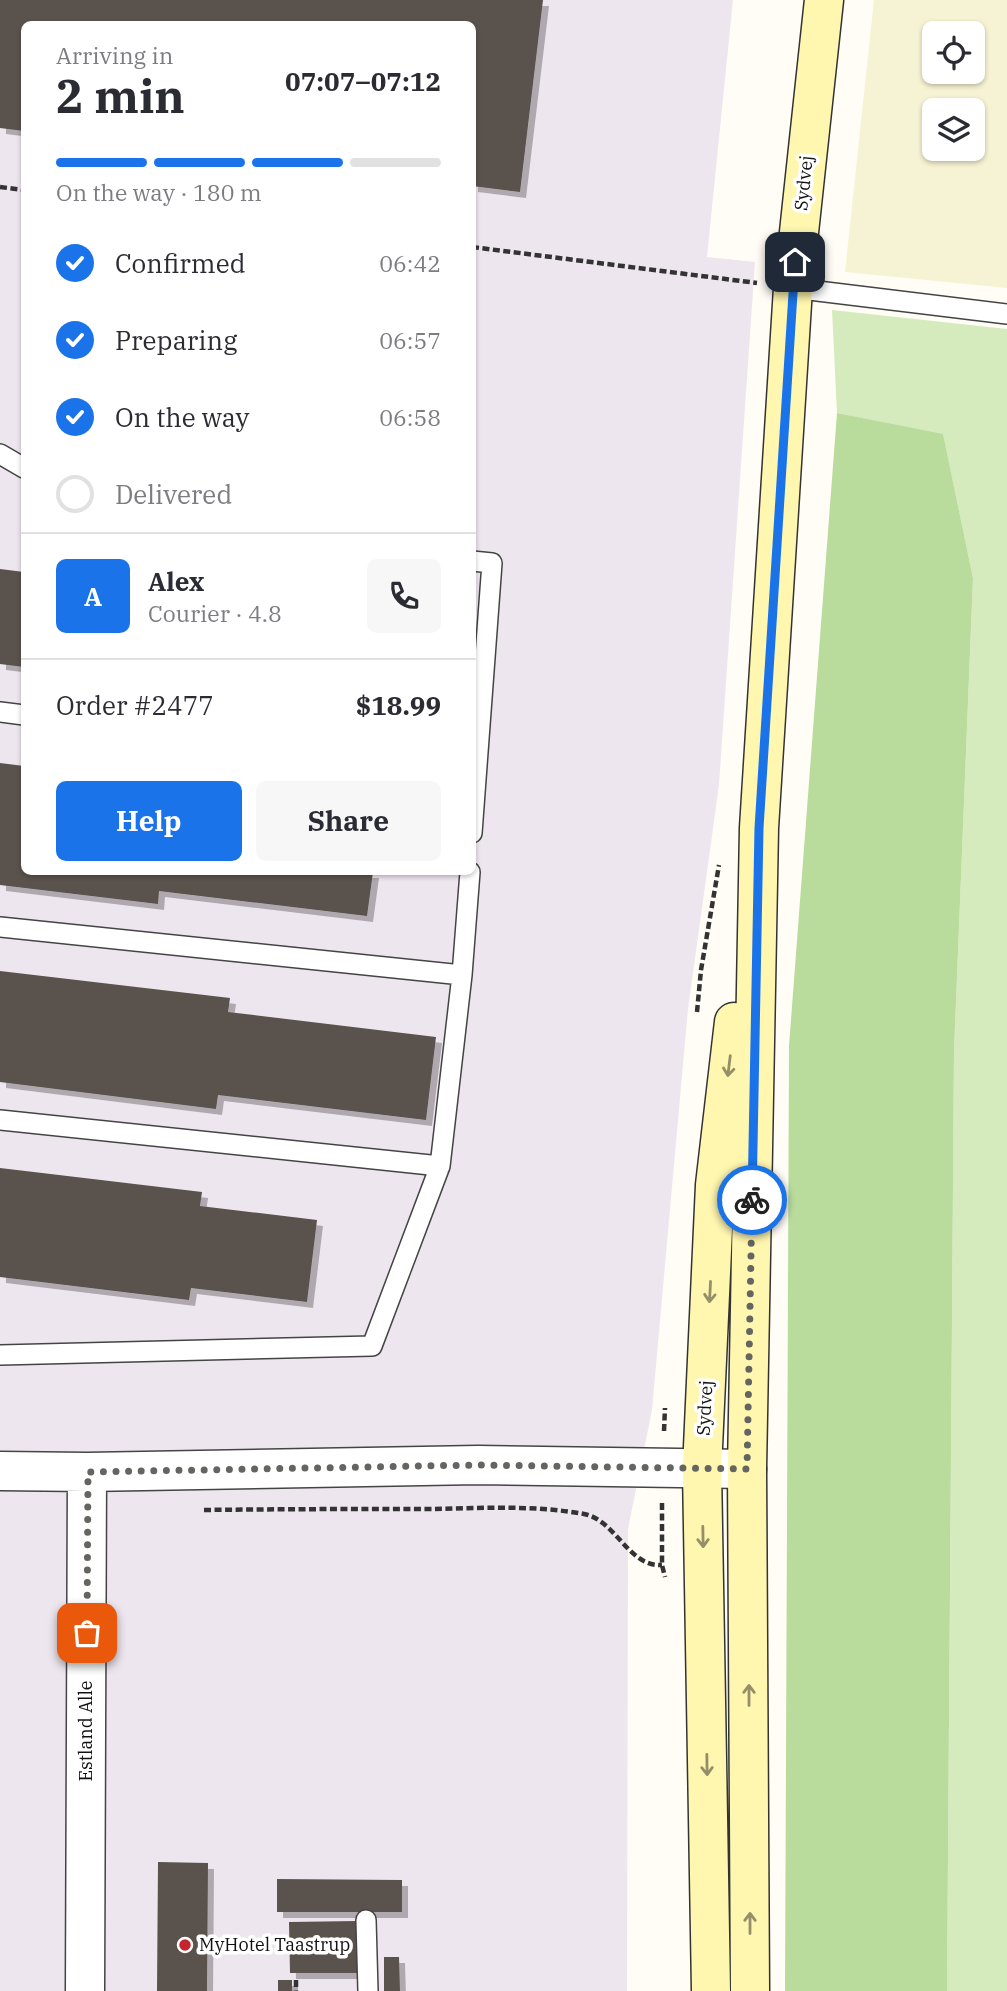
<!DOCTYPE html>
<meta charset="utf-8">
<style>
:root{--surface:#fff;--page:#f7f7f7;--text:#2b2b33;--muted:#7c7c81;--line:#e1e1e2;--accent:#1a73e8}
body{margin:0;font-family:"IBM Plex Serif",serif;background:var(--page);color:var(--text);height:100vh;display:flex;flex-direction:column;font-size:26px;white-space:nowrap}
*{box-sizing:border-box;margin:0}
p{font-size:23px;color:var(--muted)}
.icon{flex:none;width:38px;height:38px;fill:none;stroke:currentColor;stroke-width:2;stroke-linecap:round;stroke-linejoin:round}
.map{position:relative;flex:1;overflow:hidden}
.side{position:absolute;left:21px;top:21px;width:455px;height:854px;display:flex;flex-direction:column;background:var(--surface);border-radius:10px;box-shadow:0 2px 5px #0004}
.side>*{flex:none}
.buttons{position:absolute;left:922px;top:21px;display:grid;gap:14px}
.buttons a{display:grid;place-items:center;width:63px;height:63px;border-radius:10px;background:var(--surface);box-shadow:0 2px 5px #0004;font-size:35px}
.pin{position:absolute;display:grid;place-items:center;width:60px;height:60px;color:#fff;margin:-30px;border-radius:14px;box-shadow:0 4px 10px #0006}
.courier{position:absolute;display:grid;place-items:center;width:70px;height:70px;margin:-35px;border:5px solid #1a73e8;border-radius:50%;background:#fff;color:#222;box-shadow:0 2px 9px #0007}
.summary em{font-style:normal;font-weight:700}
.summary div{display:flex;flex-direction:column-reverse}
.summary{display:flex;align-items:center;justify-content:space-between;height:119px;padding:0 35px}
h1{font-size:46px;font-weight:700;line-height:52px}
.bar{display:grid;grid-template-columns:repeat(4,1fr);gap:10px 7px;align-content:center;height:84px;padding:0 35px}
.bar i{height:9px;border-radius:5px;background:var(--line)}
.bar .active{background:var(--accent)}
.bar p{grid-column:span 4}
.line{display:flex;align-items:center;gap:18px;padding:0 35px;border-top:2px solid var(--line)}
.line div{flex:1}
.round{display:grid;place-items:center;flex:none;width:74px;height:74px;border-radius:10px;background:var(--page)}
ol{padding:0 35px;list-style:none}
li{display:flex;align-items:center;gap:21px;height:77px}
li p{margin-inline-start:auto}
li .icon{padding:7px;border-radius:50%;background:var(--accent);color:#fff;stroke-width:4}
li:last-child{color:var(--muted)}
li i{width:38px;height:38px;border:4px solid var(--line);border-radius:50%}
.primary-button{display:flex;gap:14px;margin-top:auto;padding:14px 35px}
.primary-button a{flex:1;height:80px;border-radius:10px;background:var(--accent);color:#fff;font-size:28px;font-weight:700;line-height:80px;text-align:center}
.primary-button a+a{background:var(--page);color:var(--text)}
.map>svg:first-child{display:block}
.industrial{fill:#eee6ef;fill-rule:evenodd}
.farmland{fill:#f6f3d4;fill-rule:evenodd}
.green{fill:#d5ebbd}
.forest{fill:#b9dc9c}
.building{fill:#5a524d;filter:url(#shadow)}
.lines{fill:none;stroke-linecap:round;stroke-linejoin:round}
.service-casing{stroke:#444;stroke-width:22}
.minor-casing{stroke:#444;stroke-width:41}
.secondary-casing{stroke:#333;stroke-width:41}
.path{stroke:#333;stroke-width:4.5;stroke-dasharray:7 3.5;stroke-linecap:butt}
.service{stroke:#fff;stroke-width:19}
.minor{stroke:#fff;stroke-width:38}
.secondary{stroke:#fff6b0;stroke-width:38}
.oneway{stroke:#948f68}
.done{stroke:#646461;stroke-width:7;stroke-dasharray:0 12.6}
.route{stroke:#1a73e8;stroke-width:9}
.poi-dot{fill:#c4262e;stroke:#fff;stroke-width:2.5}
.labels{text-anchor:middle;stroke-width:7;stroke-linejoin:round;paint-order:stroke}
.street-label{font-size:18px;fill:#111;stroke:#fff}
.poi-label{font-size:18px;fill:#111;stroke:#fff;text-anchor:start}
</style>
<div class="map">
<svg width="1007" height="1991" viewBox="0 0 1007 1991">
<defs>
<filter id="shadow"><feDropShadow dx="6" dy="6" stdDeviation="0" flood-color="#0004"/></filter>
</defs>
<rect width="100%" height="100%" fill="#fffdf5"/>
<path class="industrial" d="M0,0h733l-26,257 48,5 -36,523 -31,224 -36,401 -24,119 -1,462h-627zM24,24h448v848h-448z"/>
<path class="farmland" d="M874,0h133v288l-162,-16zM934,33h39v39h-39zM934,110h39v39h-39z"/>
<path class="green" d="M832,310l175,19v1662h-60l7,-939 19,-474 -30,-143 -106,-22z"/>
<path class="forest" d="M837,413l106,21 30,144 -19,474 -7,939h-162l4,-945z"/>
<path class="building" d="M0,0h543l-23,192 -48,-6v-162h-448v107l-24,-3z
M0,569l24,3v95l-24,-3z
M0,763l24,3v106h349l-6,44 -208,-25 -1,13 -158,-19z
M0,971l230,27 -2,14 208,25 -10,83 -208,-25 -2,14 -216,-27z
M0,1168l202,24 -2,14 117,14 -10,82 -116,-14 -2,12 -189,-23z
M158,1862l50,1 -1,128h-50z
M277,1879l125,1v32h-125z
M357,1921v52h-67l-1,-51z
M384,1957h15l1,34h-16z
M278,1980h14v11h-14z"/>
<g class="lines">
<defs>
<path id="service" d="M793,288l214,26
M0,454l24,14
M472,561l20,2 -20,270
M0,712l24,3
M0,927l462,48
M0,1120l440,46
M0,1355l372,-9 68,-180 22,-191 8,-103
M366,1920l2,71"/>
<path id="minor" d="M0,1471l87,1 391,-7 269,4
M85,1991l2,-519"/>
<path id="secondary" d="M711,1991l-9,-522 13,-284 19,-163
M750,1991l-3,-522 12,-641 34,-540 31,-288"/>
</defs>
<use href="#service" class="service-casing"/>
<use href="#minor" class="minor-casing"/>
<use href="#secondary" class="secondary-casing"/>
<path class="path" d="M0,187l24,3
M472,247l285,36
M697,1012l4,-42 18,-105
M664,1431l1,-23
M662,1503v62l3,12
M204,1510c77,-1 153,-1 230,-1 49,-1 101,-4 150,5 32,6 44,53 78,51
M296,1980v11"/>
<use href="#service" class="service"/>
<use href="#minor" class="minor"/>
<use href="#secondary" class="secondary"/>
</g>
<defs><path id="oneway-shaft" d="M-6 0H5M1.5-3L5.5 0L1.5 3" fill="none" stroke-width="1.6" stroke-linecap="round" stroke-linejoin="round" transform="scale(1.75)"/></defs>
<g class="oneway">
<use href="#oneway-shaft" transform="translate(729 1066) rotate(97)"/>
<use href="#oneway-shaft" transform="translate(710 1292) rotate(93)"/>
<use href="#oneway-shaft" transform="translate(703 1537) rotate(89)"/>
<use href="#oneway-shaft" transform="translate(749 1695) rotate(-90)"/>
<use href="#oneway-shaft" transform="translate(707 1765) rotate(89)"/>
<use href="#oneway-shaft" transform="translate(750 1923) rotate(-90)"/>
</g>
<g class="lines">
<path class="done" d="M87,1633l1,-161 390,-7 269,4 5,-269"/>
<path class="route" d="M752,1200l7,-372 36,-566"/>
</g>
<circle class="poi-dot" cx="185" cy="1945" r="7"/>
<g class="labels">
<g class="street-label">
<text transform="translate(804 183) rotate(-84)" y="6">Sydvej</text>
<text transform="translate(705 1408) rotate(-87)" y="6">Sydvej</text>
<text transform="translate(86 1731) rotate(-90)" y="6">Estland Alle</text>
</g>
<g class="poi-label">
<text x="199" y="1951">MyHotel Taastrup</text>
</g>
</g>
</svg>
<div class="buttons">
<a><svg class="icon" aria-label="locate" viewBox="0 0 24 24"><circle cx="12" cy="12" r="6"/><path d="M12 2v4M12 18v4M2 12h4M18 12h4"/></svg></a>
<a><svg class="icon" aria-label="layers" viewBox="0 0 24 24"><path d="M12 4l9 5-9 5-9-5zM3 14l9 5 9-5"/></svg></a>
</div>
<div class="pin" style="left:87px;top:1633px;background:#ea580c"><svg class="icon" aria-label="bag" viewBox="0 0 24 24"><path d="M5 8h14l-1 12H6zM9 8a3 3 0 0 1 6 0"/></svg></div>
<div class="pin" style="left:795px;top:262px;background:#1f2937"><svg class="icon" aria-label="home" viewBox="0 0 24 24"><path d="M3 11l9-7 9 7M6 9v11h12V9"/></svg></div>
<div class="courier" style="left:752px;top:1200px"><svg class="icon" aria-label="bike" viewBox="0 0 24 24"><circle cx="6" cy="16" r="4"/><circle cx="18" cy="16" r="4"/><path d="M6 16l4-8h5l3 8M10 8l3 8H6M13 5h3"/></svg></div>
<section class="side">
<div class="summary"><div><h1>2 min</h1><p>Arriving in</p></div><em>07:07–07:12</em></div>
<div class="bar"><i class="active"></i><i class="active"></i><i class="active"></i><i></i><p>On the way · 180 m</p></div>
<ol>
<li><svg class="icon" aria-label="check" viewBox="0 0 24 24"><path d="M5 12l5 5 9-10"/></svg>Confirmed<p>06:42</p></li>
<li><svg class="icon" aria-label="check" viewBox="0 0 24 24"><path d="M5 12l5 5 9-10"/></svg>Preparing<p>06:57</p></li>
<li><svg class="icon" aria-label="check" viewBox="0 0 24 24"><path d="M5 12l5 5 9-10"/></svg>On the way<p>06:58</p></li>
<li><i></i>Delivered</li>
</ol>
<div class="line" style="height:126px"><b class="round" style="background:var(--accent);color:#fff">A</b><div><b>Alex</b><p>Courier · 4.8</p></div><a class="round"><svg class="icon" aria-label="phone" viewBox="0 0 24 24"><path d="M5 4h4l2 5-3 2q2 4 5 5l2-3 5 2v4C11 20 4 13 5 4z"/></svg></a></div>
<div class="line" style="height:91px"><div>Order #2477</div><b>$18.99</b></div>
<div class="primary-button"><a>Help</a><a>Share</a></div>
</section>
</div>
